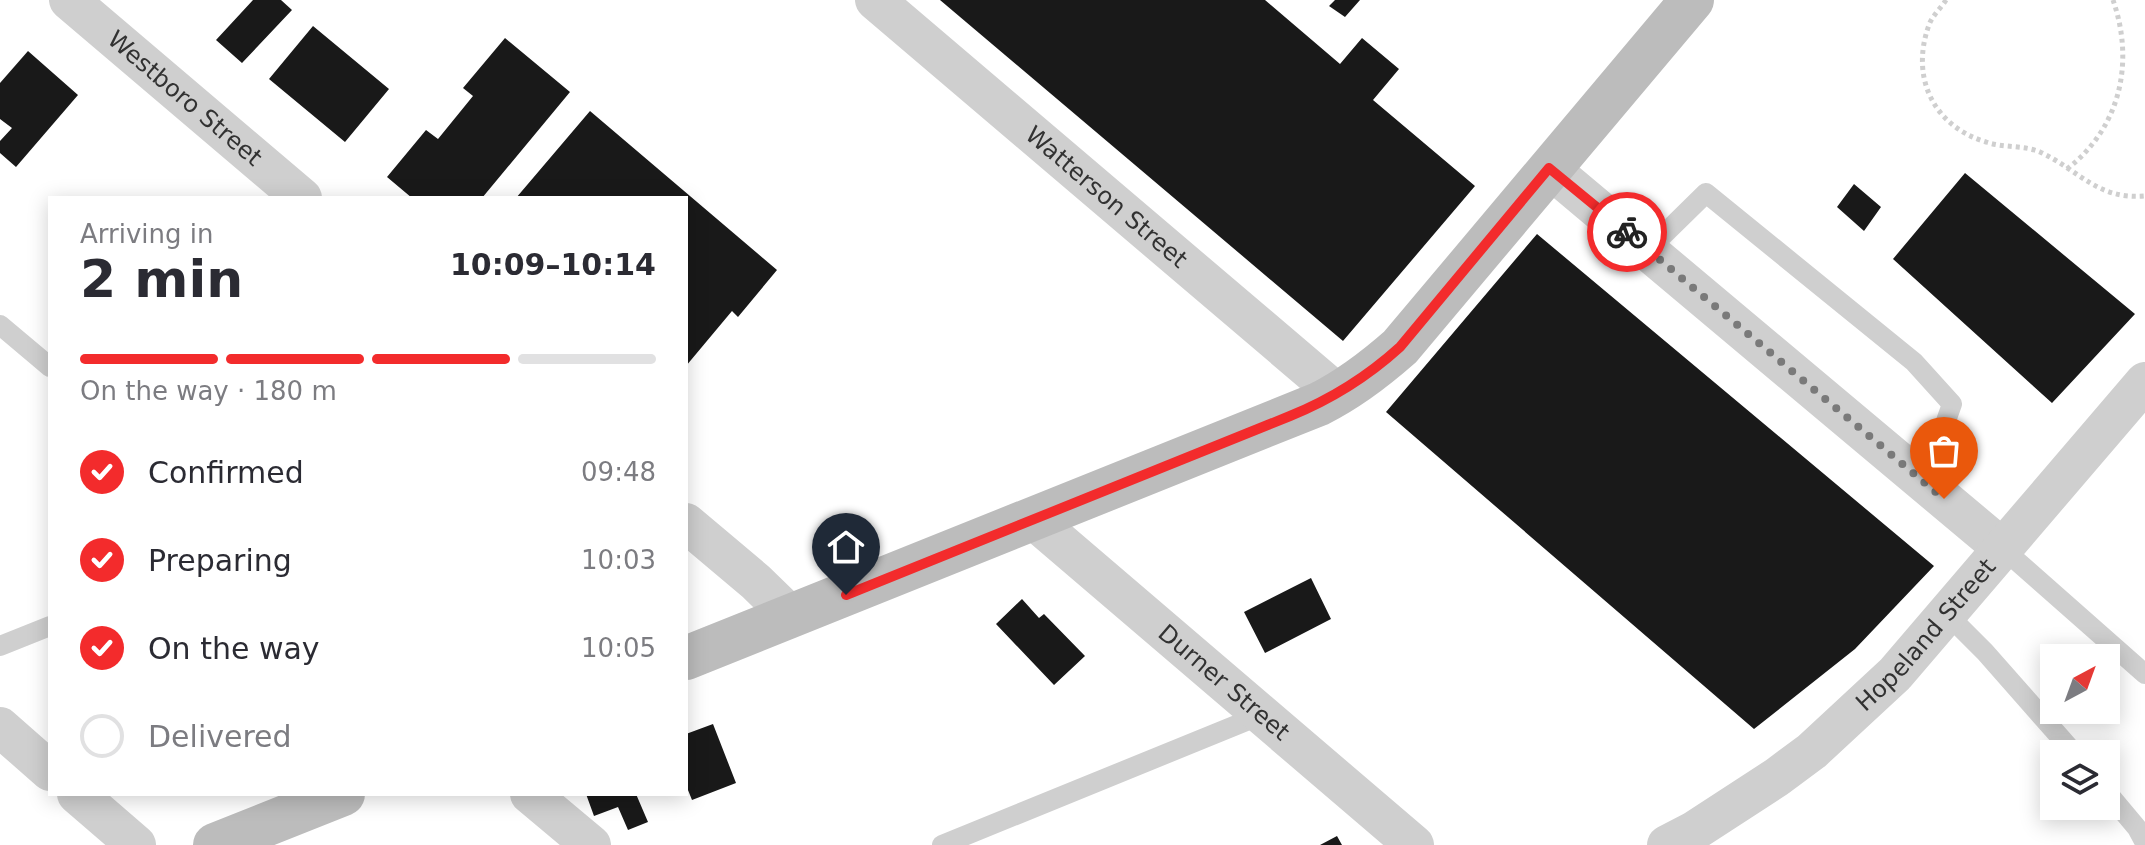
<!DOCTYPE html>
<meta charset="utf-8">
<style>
:root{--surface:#fff;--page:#f2f2f3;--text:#2b2b33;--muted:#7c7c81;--line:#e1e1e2;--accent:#f32b2c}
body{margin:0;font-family:"DejaVu Sans",sans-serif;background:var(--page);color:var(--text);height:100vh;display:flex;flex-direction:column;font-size:30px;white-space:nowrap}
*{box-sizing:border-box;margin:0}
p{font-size:26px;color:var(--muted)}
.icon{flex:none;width:44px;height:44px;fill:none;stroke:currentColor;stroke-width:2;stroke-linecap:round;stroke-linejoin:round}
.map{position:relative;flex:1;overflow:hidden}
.side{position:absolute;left:48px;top:196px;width:640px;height:600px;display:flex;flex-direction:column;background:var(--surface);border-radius:0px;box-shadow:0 4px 20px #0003}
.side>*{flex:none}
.needle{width:52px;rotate:41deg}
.controls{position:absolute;left:2040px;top:644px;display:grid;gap:16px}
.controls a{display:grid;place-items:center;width:80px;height:80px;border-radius:0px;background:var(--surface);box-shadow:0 4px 20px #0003;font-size:40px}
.pin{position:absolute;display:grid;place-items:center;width:68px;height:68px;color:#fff;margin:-82px -34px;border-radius:50% 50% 50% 0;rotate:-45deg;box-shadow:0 0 8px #0007}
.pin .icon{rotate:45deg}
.courier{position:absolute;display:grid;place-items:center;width:80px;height:80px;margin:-40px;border:6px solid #f32b2c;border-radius:50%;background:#fff;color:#222;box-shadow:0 2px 10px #0007}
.headline em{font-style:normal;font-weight:700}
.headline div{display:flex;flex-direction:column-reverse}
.headline{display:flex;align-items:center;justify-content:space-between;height:136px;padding:0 32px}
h1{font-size:52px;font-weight:700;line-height:60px}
.bar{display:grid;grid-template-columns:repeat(4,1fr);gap:12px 8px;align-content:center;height:96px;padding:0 32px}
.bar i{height:10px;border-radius:6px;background:var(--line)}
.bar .selected{background:var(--accent)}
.bar p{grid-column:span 4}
ol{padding:0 32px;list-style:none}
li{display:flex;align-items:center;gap:24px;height:88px}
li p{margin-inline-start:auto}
li .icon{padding:8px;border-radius:50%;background:var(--accent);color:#fff;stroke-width:4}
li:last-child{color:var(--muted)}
li i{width:44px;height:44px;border:4px solid var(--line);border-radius:50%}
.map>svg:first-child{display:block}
.building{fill:#191919}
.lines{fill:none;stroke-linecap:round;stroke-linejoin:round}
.path{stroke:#cfcfcf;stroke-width:5;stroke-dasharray:4 4;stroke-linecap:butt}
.lane{stroke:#cfcfcf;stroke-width:20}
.street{stroke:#cfcfcf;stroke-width:40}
.secondary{stroke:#bcbcbc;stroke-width:44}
.done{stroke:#7a7a7a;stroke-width:8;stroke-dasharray:0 14.4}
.route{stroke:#f32b2c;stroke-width:10}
.labels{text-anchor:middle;stroke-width:8;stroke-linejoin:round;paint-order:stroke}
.street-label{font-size:24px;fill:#323232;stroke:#fff}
</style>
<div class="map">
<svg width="2145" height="845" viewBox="0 0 2145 845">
<rect width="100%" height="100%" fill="#fff"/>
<path class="building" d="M253,0h28l11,10 -50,53 -26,-23z
M940,0h325l75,64 22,-26 37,31 -26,31 102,86 -132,155z
M1335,0h25l-15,17 -16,-11z
M313,26l76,63 -44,53 -76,-63z
M505,38l65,54 -88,106h-70l-25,-21 39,-47 12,9 35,-43 -10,-8z
M28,51l50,44 -62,72 -16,-14v-12l12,-13 -12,-9v-36z
M590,111l187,159 -39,47 -6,-6 -46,55v-168h-170z
M1965,173l170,141 -83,89 -159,-144z
M1854,184l27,23 -17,24 -27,-24z
M1537,234l397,332 -79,83 -101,80 -368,-317z
M1311,578l20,41 -66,34 -21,-41z
M1022,599l17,19 5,-4 41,42 -31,29 -58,-61z
M713,724l23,59 -44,17 -6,-15v-51z
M586,794h50l12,28 -20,8 -10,-23 -24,9z
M1337,836l5,9h-22z"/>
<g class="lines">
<path class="path" d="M1946,0c-5,8 -14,16 -17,25 -19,52 4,101 57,117 17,6 38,3 54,10 39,18 57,48 105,44
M2067,169c53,-41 68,-106 46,-169"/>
<path class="lane" d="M1648,250l58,-57 208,169 38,42 -28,79
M0,325l50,42
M2002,548l143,126
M1947,614l38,38 90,102
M0,646l50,-20
M2106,791l31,37 8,15
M942,845l319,-130"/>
<g class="street">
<path id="s1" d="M69,0l233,198"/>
<path id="s2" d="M875,0l463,394"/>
<path d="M1549,168l453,380"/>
<path id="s3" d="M1034,520l380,325"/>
<path d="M686,523l70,59 36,35"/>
<path d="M0,727l50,44"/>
<path d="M77,794l59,51"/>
<path d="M530,794l61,51"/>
<path id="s4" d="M1667,845l27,-14 83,-54 35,-26 83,-77 250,-292"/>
</g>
<path class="secondary" d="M686,658l633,-254c30,-15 56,-35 81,-57l292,-347
M215,845l128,-51"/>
</g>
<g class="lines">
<path class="done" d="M1627,232l317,267"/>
<path class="route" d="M846,595l444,-179c42,-17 77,-39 110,-69l149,-179 78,64"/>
</g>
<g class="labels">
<g class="street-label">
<text dy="8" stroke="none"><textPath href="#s1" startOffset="152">Westboro Street</textPath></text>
<text dy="8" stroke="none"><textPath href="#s2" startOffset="304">Watterson Street</textPath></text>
<text dy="8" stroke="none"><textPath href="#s4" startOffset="336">Hopeland Street</textPath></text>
<text dy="8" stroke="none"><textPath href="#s3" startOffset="250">Durner Street</textPath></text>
</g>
</g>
</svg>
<div class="controls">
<a><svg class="needle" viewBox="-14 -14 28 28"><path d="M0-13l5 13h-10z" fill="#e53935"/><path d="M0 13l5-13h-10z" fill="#7c7c81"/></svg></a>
<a><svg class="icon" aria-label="layers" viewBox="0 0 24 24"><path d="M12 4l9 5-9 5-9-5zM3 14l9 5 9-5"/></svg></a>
</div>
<div class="pin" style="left:1944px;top:499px;background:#ea580c"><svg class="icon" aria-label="bag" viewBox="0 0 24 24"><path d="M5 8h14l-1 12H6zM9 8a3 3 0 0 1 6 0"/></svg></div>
<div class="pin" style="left:846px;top:595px;background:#1f2937"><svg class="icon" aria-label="home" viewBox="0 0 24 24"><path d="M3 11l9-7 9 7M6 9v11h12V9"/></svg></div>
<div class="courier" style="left:1627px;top:232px"><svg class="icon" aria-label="bike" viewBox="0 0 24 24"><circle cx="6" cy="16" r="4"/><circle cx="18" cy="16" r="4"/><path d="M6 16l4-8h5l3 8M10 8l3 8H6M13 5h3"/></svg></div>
<section class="side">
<div class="headline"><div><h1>2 min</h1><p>Arriving in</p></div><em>10:09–10:14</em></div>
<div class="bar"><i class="selected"></i><i class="selected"></i><i class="selected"></i><i></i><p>On the way · 180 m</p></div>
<ol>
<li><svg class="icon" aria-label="check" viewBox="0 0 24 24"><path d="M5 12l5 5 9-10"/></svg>Confirmed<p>09:48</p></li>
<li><svg class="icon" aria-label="check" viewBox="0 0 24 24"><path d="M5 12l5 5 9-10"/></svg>Preparing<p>10:03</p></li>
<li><svg class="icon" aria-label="check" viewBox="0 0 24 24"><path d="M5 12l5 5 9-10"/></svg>On the way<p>10:05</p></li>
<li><i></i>Delivered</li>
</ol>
</section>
</div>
